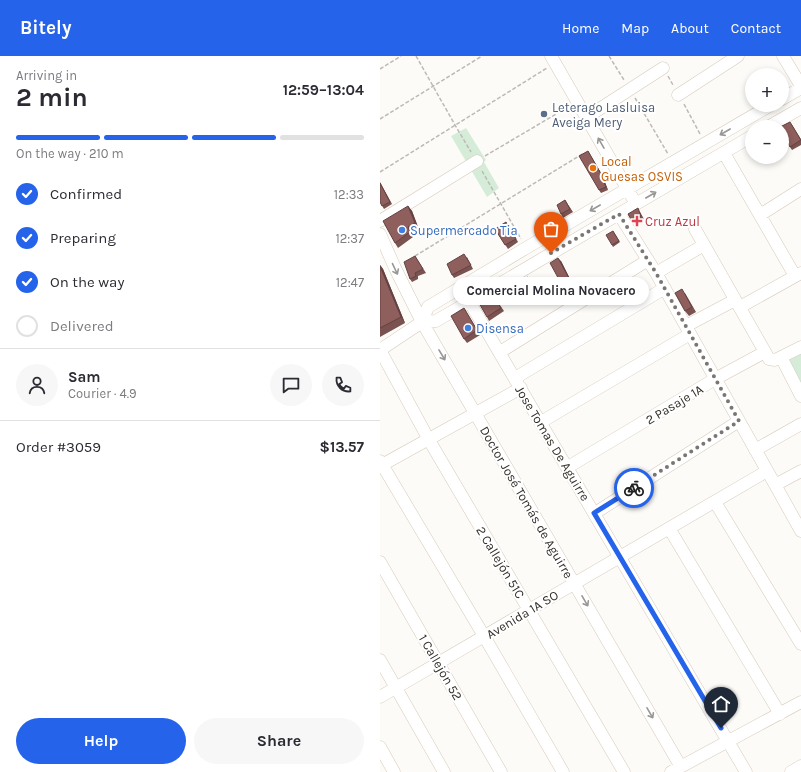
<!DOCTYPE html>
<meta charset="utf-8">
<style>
:root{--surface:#fff;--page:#f7f7f7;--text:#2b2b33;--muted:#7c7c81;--line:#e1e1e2;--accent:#2563eb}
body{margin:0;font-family:Karla,sans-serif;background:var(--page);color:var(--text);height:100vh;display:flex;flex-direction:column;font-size:15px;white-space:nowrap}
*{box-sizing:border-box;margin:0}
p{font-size:13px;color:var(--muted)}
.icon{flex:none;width:22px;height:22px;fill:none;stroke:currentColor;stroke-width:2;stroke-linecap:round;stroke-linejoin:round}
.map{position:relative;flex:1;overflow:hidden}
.panel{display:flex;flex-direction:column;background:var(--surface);width:380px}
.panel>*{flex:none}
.controls{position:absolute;left:365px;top:12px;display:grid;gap:8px}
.controls a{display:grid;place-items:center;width:44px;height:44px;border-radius:50%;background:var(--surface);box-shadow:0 2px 6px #0003;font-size:20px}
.pin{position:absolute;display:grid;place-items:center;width:34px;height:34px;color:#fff;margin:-41px -17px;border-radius:50% 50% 50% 0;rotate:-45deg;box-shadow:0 0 4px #0007}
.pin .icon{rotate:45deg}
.courier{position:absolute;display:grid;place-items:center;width:40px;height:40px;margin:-20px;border:3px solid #2563eb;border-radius:50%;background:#fff;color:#222;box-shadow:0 1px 5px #0007}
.bubble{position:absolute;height:28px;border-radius:14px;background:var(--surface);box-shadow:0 2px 6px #0003;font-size:13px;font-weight:700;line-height:28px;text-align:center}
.head em{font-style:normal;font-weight:700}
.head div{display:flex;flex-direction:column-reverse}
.head{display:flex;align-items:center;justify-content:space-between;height:68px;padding:0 16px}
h1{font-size:26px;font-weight:700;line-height:30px}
.bar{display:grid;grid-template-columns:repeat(4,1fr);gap:6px 4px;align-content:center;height:48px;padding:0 16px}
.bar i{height:5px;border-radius:3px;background:var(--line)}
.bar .on{background:var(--accent)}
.bar p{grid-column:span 4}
.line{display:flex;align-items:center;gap:10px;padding:0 16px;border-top:1px solid var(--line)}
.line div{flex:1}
.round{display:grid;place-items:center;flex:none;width:42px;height:42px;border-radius:21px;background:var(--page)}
ol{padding:0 16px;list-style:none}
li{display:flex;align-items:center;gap:12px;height:44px}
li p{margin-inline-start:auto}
li .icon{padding:4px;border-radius:50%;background:var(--accent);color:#fff;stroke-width:4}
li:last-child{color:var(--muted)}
li i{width:22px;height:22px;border:2px solid var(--line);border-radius:50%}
.primary-button{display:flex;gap:8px;margin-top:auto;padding:8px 16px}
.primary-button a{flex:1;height:46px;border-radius:24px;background:var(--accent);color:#fff;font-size:16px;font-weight:700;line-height:46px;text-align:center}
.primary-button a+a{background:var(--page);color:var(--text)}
header{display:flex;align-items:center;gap:24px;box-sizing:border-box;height:56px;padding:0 20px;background:var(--accent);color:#fff}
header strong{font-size:19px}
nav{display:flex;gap:22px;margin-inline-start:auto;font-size:14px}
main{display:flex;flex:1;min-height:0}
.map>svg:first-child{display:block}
.green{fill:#d5edd8}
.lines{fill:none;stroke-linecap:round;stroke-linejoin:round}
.minor-casing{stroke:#d5caba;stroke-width:13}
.path{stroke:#bdbab6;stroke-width:1.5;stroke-dasharray:4 2;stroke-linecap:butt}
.minor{stroke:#fff;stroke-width:12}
.wall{fill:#7a5250}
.shaded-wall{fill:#634241}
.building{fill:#8e5f5d;stroke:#634241}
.oneway{stroke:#999794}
.done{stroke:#7a7671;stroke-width:4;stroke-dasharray:0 7.2}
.route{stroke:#2563eb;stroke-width:5}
.service-dot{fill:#5c6f8a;stroke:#fff;stroke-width:1.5}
.food-dot{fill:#e8710a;stroke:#fff;stroke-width:1.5}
.health-dot{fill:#e0444e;stroke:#fff;stroke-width:1.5}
.shop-dot{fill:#3f7fe0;stroke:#fff;stroke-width:1.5}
.labels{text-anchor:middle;stroke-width:4;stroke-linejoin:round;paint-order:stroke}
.service-label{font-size:13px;fill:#4e5e75;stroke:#fff;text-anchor:start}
.food-label{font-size:13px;fill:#c56008;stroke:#fff;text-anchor:start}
.health-label{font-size:13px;fill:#be3a42;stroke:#fff;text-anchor:start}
.shop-label{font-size:13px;fill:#366cbe;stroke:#fff;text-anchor:start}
.street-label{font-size:13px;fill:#332f29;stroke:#fff}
</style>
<header>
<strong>Bitely</strong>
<nav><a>Home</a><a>Map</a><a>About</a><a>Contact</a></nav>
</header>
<main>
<section class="panel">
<div class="head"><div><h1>2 min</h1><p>Arriving in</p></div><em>12:59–13:04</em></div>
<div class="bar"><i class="on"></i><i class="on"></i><i class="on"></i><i></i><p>On the way · 210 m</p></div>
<ol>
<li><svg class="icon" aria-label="check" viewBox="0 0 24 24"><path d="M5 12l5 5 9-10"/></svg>Confirmed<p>12:33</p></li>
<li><svg class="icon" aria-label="check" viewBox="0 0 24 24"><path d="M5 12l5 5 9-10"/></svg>Preparing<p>12:37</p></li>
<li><svg class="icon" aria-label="check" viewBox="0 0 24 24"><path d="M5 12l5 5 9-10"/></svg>On the way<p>12:47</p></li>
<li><i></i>Delivered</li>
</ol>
<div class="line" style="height:72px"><a class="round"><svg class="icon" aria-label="person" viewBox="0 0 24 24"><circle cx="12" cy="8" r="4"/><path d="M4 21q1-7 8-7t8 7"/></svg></a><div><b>Sam</b><p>Courier · 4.9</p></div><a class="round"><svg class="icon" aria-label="chat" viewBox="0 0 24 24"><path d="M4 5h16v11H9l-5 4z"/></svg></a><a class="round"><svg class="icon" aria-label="phone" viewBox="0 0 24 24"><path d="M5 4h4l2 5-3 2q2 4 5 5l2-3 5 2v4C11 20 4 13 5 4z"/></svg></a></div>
<div class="line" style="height:52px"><div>Order #3059</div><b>$13.57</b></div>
<div class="primary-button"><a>Help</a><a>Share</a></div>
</section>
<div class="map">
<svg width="421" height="716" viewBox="0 0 421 716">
<rect width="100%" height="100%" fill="#fdfbf8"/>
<path class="green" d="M86,72l20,32 -2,2 15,26 -12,9 -36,-61z
M421,297v30l-12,-24z"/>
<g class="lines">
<defs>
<path id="minor" d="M171,0l85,148
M403,0l18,30
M298,39l60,-39
M402,43l19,-11
M207,61l76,-49
M388,71l33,-19
M344,97l71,123
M239,158l37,59 145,258
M380,159l41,-26
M0,165l97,-60
M315,173l74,130 6,1 26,-13
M0,178l15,34 27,54 259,445
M276,217l48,-28
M89,245l277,471
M360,251l61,-34
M42,266l6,-15 98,-59 245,-143
M306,270l49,-26
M0,294l49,90 195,332
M0,294l42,-28 14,-1 316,-185
M120,296l148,-92
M401,301l20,39
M135,322l150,-90
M161,366l149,-88
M375,394l46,-26
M0,405l104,175 79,136
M0,410l141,-78
M188,411l147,-88 50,-27
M395,429l26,-14
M335,446l86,142
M215,457l144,-92
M289,472l111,186
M0,506l121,210
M0,604l64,112
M0,641l387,-226
M0,691l14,25
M291,716l130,-70
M411,716l10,-6"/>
</defs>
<use href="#minor" class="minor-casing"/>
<path class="path" d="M36,0l39,69 16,27
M229,0l15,24
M0,13l21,-13
M288,20l5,9
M255,42l33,56
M304,48l16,30
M0,63l102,-63
M105,100l83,-49
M102,115l39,68
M0,116l167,-104
M35,200l169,-103"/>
<use href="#minor" class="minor"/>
</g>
<path class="wall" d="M412,69l9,15v5l-9,5 -2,-3z
M208,95l14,24 6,15 -7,3 -2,-3z
M381,101h9l-7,4z
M0,126l12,22 -8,5 -4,-7z
M185,144l8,12 -10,6 -2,-4z
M28,150l4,5 6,16 -7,5 2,5 -15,11 -3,-5z
M260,156l4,7 -10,5 -6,-10z
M129,169l9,17 -10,7 -13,-20z
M233,175l7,11 -7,5 -1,-2z
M35,200l11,17 -8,3v3l-6,3 -2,-3z
M87,201l6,12 -19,9 -2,-3z
M181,205l11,22 -8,5 -2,-3z
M0,209l3,4 22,54 -25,14z
M149,223l3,6 -8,5 -1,-2z
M305,237l11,19 -7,4 -4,-5z
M113,239l11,16 -15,10 -2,-4z
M87,257l13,22 -13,8 -3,-4z"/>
<path class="shaded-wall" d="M208,95l14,24 6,15 -2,-3z
M28,150l4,5 6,16 -3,-4z
M28,171l3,5 2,5 -3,-5z
M178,202l3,3 11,22 -2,-3z
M0,209l3,4 22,54 -4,-6 -21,-51z"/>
<path class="building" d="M410,66l11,18 -11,7 -8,-14v-6h-2z
M208,95l12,21 6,15 -7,3 -20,-34z
M0,127l10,19 -8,4 -2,-4z
M185,144l5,9 -9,5 -4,-9z
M28,150l7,17 -7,4 2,5 -15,11 -12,-22z
M258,152l3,8 -9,5 -4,-7z
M126,166l10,17 -11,6 -10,-16z
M233,175l6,10 -7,4 -6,-10z
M84,198l7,11 -19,10 -5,-11z
M35,200l8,13 -8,4 1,3 -6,3 -6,-17z
M178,202l12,22 -8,5 -12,-22z
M0,210l21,51 -21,11z
M148,221l3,7 -8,4 -4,-6z
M302,233l10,18 -7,4 -10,-18z
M113,239l8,13 -14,9 -8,-14z
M84,252l13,22 -13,9 -13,-23z"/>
<defs><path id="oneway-shaft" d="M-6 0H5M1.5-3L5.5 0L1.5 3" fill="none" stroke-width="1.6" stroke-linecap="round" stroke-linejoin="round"/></defs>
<g class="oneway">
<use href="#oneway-shaft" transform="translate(345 76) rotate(150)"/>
<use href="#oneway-shaft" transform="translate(221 87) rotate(-120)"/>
<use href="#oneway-shaft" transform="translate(271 139) rotate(-30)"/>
<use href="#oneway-shaft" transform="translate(215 152) rotate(150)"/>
<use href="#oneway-shaft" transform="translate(15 213) rotate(65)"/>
<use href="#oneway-shaft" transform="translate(62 299) rotate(59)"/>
<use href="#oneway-shaft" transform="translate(205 545) rotate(60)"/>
<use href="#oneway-shaft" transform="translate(270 657) rotate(60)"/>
</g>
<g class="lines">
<path class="done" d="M171,197l68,-39 37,59 83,148 -105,67"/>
<path class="route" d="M254,432l-40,25 127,215"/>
</g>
<circle class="service-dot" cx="164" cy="58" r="4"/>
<circle class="food-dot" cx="213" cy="112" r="4"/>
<path class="health-dot" d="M255 159h4v4h4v4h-4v4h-4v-4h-4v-4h4z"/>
<g class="shop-dot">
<circle cx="22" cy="174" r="4"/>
<circle cx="88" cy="272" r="4"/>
</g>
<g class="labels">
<g class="service-label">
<text x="172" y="56">Leterago Lasluisa<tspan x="172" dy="15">Aveiga Mery</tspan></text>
</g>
<g class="food-label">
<text x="221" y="110">Local<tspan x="221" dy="15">Guesas OSVIS</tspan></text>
</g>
<g class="health-label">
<text x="265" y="170">Cruz Azul</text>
</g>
<g class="shop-label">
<text x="30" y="179">Supermercado Tia</text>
<text x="96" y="277">Disensa</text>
</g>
<g class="street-label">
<text transform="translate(294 348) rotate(-31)" y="5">2 Pasaje 1A</text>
<text transform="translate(173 387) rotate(59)" y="5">Jose Tomas De Aguirre</text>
<text transform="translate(147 446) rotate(60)" y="5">Doctor José Tomás de Aguirre</text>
<text transform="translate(121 506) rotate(59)" y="5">2 Callejón 51C</text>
<text transform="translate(142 558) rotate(-31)" y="5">Avenida 1A SO</text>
<text transform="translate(61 611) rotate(60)" y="5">1 Callejón 52</text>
</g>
</g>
</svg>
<div class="controls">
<a>+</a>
<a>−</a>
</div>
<div class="pin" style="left:171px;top:197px;background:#ea580c"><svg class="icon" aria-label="bag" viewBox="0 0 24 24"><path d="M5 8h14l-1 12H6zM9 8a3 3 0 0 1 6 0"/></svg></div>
<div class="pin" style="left:341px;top:672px;background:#1f2937"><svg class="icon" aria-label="home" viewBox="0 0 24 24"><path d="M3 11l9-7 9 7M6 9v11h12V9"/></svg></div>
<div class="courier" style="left:254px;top:432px"><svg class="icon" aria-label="bike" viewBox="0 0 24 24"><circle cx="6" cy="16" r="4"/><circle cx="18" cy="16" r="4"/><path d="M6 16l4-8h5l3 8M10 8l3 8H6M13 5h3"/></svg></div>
<div class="bubble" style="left:73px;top:221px;width:196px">Comercial Molina Novacero</div>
</div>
</main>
